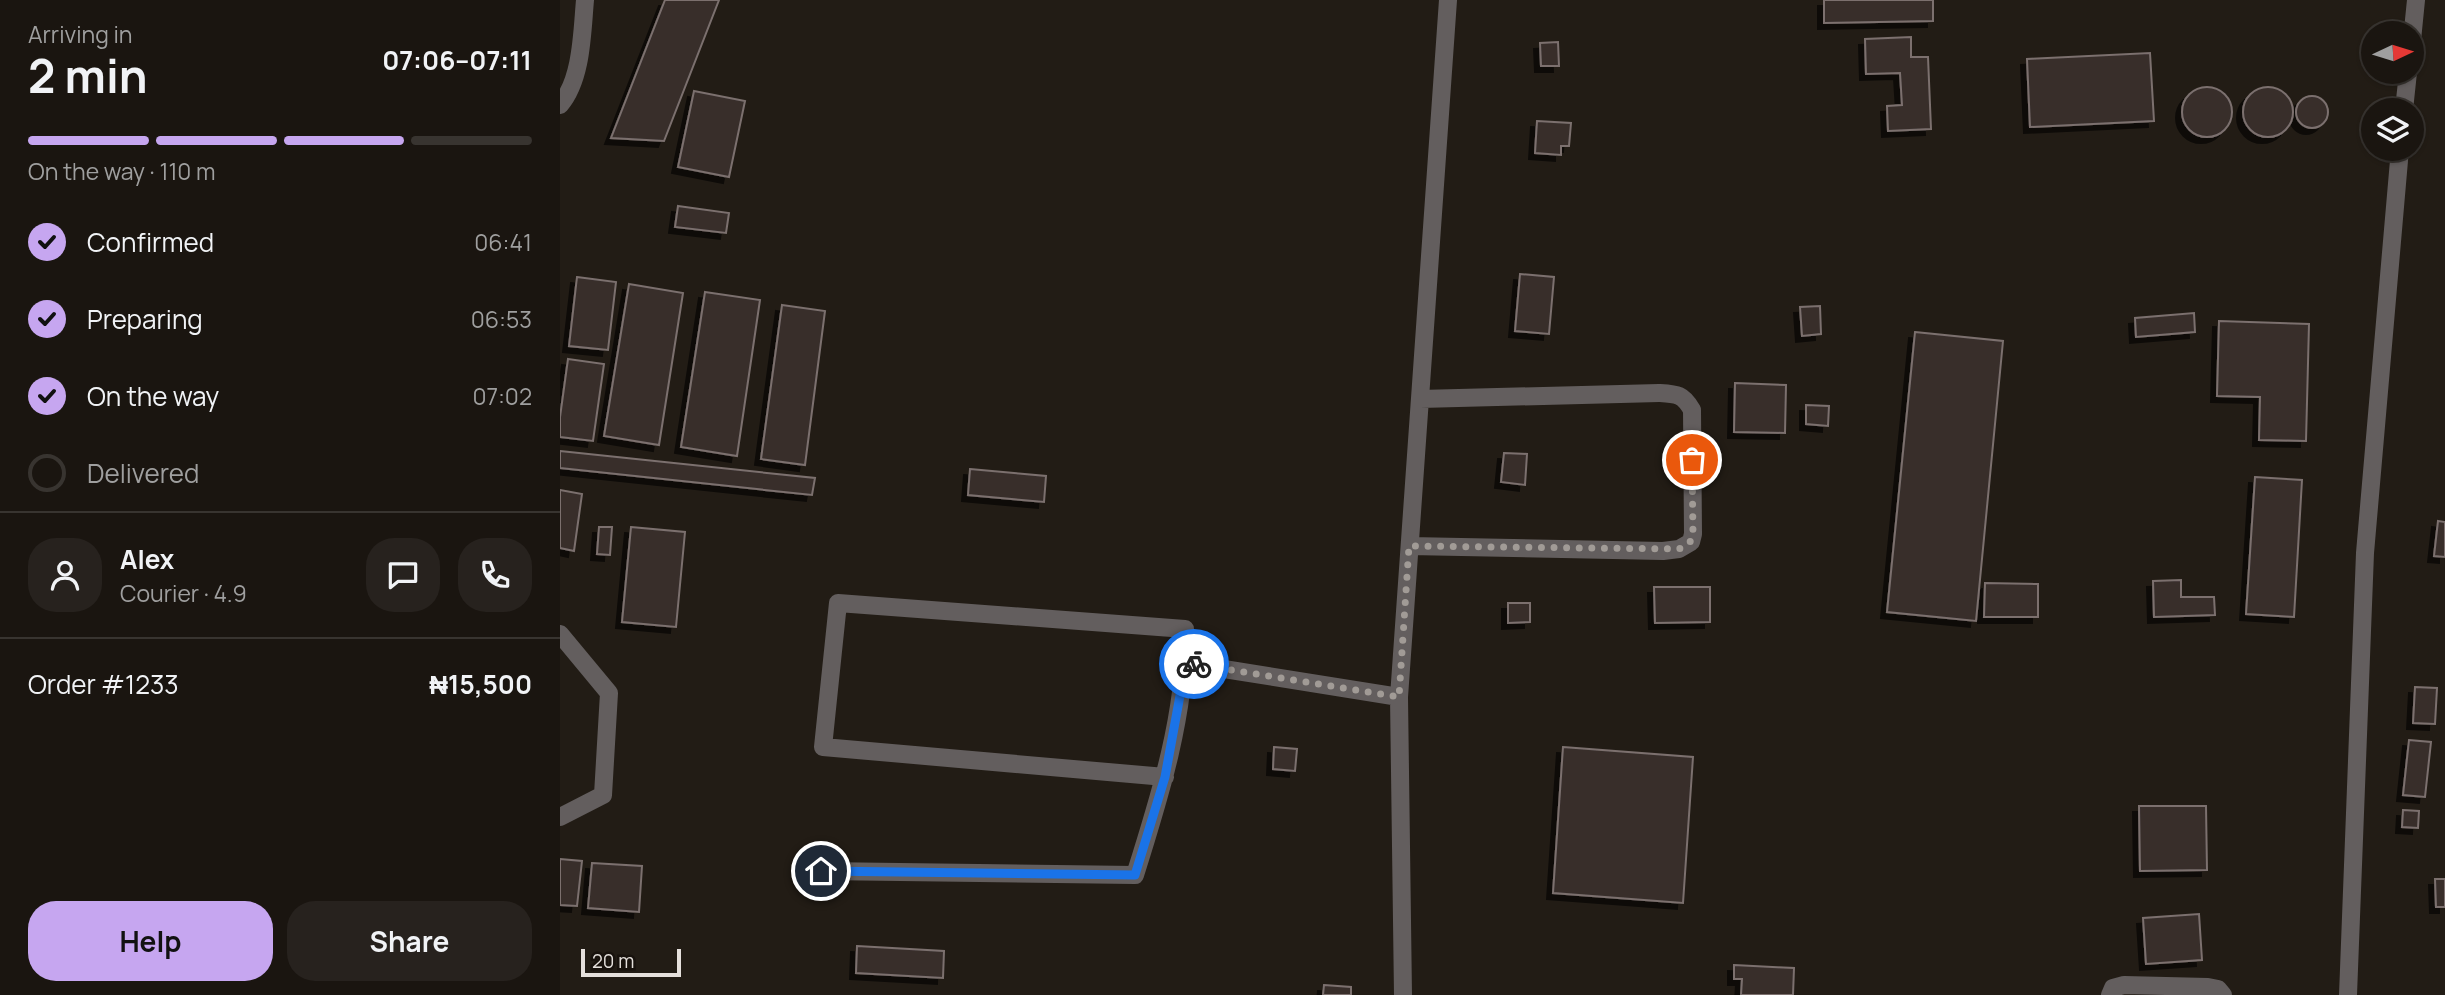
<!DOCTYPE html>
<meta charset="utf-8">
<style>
:root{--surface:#1a1510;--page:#27221e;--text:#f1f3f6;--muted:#9f9f9f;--line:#383430;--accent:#c6a6f0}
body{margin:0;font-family:Manrope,sans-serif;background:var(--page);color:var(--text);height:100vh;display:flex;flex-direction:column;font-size:26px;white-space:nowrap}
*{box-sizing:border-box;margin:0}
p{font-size:23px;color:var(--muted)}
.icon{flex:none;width:38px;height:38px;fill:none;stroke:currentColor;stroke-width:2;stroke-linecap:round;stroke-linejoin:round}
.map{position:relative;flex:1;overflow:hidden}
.drawer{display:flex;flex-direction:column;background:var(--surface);width:560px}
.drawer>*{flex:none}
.needle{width:46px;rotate:86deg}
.controls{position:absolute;left:1801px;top:21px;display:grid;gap:14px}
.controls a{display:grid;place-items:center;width:63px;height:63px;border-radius:50%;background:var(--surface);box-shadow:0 2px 5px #0004,0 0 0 2px var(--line);font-size:35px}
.scale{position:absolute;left:21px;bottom:18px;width:100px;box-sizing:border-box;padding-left:7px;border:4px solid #e5e0dc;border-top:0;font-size:19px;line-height:24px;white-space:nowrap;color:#e5e0dc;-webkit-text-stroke:5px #18120d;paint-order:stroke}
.pin{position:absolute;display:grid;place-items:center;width:60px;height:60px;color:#fff;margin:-30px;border:4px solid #fff;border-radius:50%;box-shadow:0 2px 7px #0007}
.courier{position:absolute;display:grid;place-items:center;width:70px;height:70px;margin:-35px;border:5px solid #1a73e8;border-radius:50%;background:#fff;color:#222;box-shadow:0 2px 9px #0007}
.head em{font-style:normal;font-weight:700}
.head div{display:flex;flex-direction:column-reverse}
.head{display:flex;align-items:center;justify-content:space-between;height:119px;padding:0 28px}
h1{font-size:46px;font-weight:700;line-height:52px}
.bar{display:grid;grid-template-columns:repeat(4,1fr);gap:10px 7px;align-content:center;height:84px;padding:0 28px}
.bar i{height:9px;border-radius:5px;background:var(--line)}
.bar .active{background:var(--accent)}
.bar p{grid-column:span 4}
.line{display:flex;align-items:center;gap:18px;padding:0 28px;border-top:2px solid var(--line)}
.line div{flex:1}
.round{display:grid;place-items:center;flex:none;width:74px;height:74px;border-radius:28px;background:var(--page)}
ol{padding:0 28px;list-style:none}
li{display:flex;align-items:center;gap:21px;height:77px}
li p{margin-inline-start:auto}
li .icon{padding:7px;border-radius:50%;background:var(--accent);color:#111;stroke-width:4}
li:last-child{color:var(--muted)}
li i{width:38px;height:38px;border:4px solid var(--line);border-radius:50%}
.button{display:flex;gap:14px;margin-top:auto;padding:14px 28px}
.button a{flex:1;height:80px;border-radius:28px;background:var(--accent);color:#111;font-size:28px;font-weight:700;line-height:80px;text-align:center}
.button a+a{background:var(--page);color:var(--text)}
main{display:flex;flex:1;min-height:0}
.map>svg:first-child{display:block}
.building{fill:#372e2c;stroke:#7b706e;stroke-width:2;filter:url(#shadow)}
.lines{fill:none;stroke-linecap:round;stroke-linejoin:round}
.minor{stroke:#635e5e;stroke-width:18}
.done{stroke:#a19b96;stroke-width:7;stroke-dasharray:0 12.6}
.route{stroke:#1a73e8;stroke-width:9}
</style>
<main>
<section class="drawer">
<div class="head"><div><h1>2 min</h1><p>Arriving in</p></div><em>07:06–07:11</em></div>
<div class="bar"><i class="active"></i><i class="active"></i><i class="active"></i><i></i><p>On the way · 110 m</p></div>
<ol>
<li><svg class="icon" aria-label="check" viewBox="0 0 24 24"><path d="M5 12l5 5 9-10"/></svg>Confirmed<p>06:41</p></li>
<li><svg class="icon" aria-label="check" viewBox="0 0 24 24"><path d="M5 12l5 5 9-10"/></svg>Preparing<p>06:53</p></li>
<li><svg class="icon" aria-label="check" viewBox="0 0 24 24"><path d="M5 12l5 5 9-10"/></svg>On the way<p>07:02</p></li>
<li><i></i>Delivered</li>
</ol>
<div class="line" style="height:126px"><a class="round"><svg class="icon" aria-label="person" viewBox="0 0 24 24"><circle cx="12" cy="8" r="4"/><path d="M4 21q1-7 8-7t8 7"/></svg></a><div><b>Alex</b><p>Courier · 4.9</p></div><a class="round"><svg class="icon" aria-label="chat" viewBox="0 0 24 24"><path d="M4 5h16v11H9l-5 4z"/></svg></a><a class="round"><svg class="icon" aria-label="phone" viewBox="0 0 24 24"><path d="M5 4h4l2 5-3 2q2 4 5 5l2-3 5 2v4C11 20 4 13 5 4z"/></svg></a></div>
<div class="line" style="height:91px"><div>Order #1233</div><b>₦15,500</b></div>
<div class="button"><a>Help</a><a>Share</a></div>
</section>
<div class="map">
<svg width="1885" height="995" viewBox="0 0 1885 995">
<defs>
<filter id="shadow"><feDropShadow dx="-6" dy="6" stdDeviation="0" flood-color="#0009"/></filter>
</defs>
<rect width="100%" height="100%" fill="#221c15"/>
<path class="building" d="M105,0h54l-55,141 -53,-3z
M1264,0h109v21l-109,2z
M1351,37v20h17l3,72 -43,2 -1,-25 15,-1 -2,-32 -34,1 -1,-35z
M998,42l1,24h-18l-1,-23z
M1590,53l4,68 -124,6 -3,-68z
M1683 112a25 25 0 1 1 50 0a25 25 0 1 1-50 0Z
M1622 112a25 25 0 1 1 50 0a25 25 0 1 1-50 0Z
M134,91l51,10 -16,76 -51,-10z
M1736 112a16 16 0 1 1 32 0a16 16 0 1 1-32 0Z
M977,121l34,2 -2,23h-8v9l-26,-2z
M118,206l51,7 -3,20 -51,-6z
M960,274l34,3 -5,57 -34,-3z
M17,277l39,5 -8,68 -39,-4z
M69,284l54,9 -24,152 -55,-9z
M145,292l55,8 -23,156 -56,-9z
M222,305l43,6 -20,154 -44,-6z
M1260,306l1,28 -19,2 -2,-29z
M1634,313l1,19 -59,5 -1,-19z
M1659,321l90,3 -3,117 -47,-1 1,-43 -43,-1z
M1355,332l88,9 -27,280 -89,-9z
M8,359l36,5 -11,77 -33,-4v-20z
M1175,383l51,2 -1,48 -51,-1z
M1246,405l23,1 -1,20 -22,-2z
M0,451l255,27 -3,17 -252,-27z
M944,453l23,1 -2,31 -24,-3z
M410,469l76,7 -2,26 -76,-7z
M1695,477l47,3 -8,137 -48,-3z
M0,490l22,4 -8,57 -14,-3z
M1878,521l7,1v35l-11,-1z
M39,527h13l-2,28 -13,-1z
M71,527l54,5 -9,95 -54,-5z
M1621,580v17h33l1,18 -61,2 -1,-36z
M1425,583l53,1v33h-54z
M1094,587h56v35l-55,1z
M948,603h22v19l-22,1z
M1855,687l22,1 -2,36 -22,-1z
M1849,740l22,2 -6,55 -22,-2z
M714,747l23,2 -2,22 -22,-2z
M1003,747l130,10 -10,146 -130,-10z
M1579,806h67l1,64 -67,1z
M1843,810l16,1 -1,17 -16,-1z
M0,859l22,2 -5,45 -17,-1z
M32,863l50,3 -3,46 -51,-4z
M1875,879h10v28h-9z
M1639,914l3,46 -56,4 -3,-46z
M297,946l87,5 -1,27 -87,-5z
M1174,965l60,3 -1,27h-52l1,-16h-8z
M764,985l27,2v8h-28z"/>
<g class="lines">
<path class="minor" d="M1852,40l4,-40
M0,105c22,-26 22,-72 25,-105
M1844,110l4,-38
M850,546l253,5 16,-2 12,-7 2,-8 -1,-124c-9,-16 -15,-16 -33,-17l-239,6
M0,634l49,59 -6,102 -43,22
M626,663l213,34
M261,871l314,4c25,-79 51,-162 50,-246l-347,-26 -15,144 342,30
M843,995l-4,-298 49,-697
M1550,995l3,-7 11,-3 84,2 10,2 5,6
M1788,995l17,-442 35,-404"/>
</g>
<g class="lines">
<path class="done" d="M634,664l205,33 10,-151 270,3 11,-7 3,-8 -1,-74"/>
<path class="route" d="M261,871l314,4 30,-98 21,-114 8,1"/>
</g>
</svg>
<div class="controls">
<a><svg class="needle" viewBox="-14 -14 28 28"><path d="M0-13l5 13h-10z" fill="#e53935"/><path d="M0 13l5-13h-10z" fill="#9f9f9f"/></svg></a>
<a><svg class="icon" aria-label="layers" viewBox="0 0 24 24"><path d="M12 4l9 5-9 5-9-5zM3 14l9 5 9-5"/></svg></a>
</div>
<div class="scale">20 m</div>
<div class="pin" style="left:1132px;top:460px;background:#ea580c"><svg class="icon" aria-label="bag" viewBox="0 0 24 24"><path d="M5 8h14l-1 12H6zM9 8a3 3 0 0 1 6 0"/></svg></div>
<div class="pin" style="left:261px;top:871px;background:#1f2937"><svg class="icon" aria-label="home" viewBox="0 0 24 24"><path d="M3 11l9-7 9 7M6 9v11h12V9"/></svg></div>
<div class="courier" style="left:634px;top:664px"><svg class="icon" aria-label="bike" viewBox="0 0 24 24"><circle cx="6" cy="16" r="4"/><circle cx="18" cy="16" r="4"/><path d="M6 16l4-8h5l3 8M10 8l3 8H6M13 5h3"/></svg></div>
</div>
</main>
